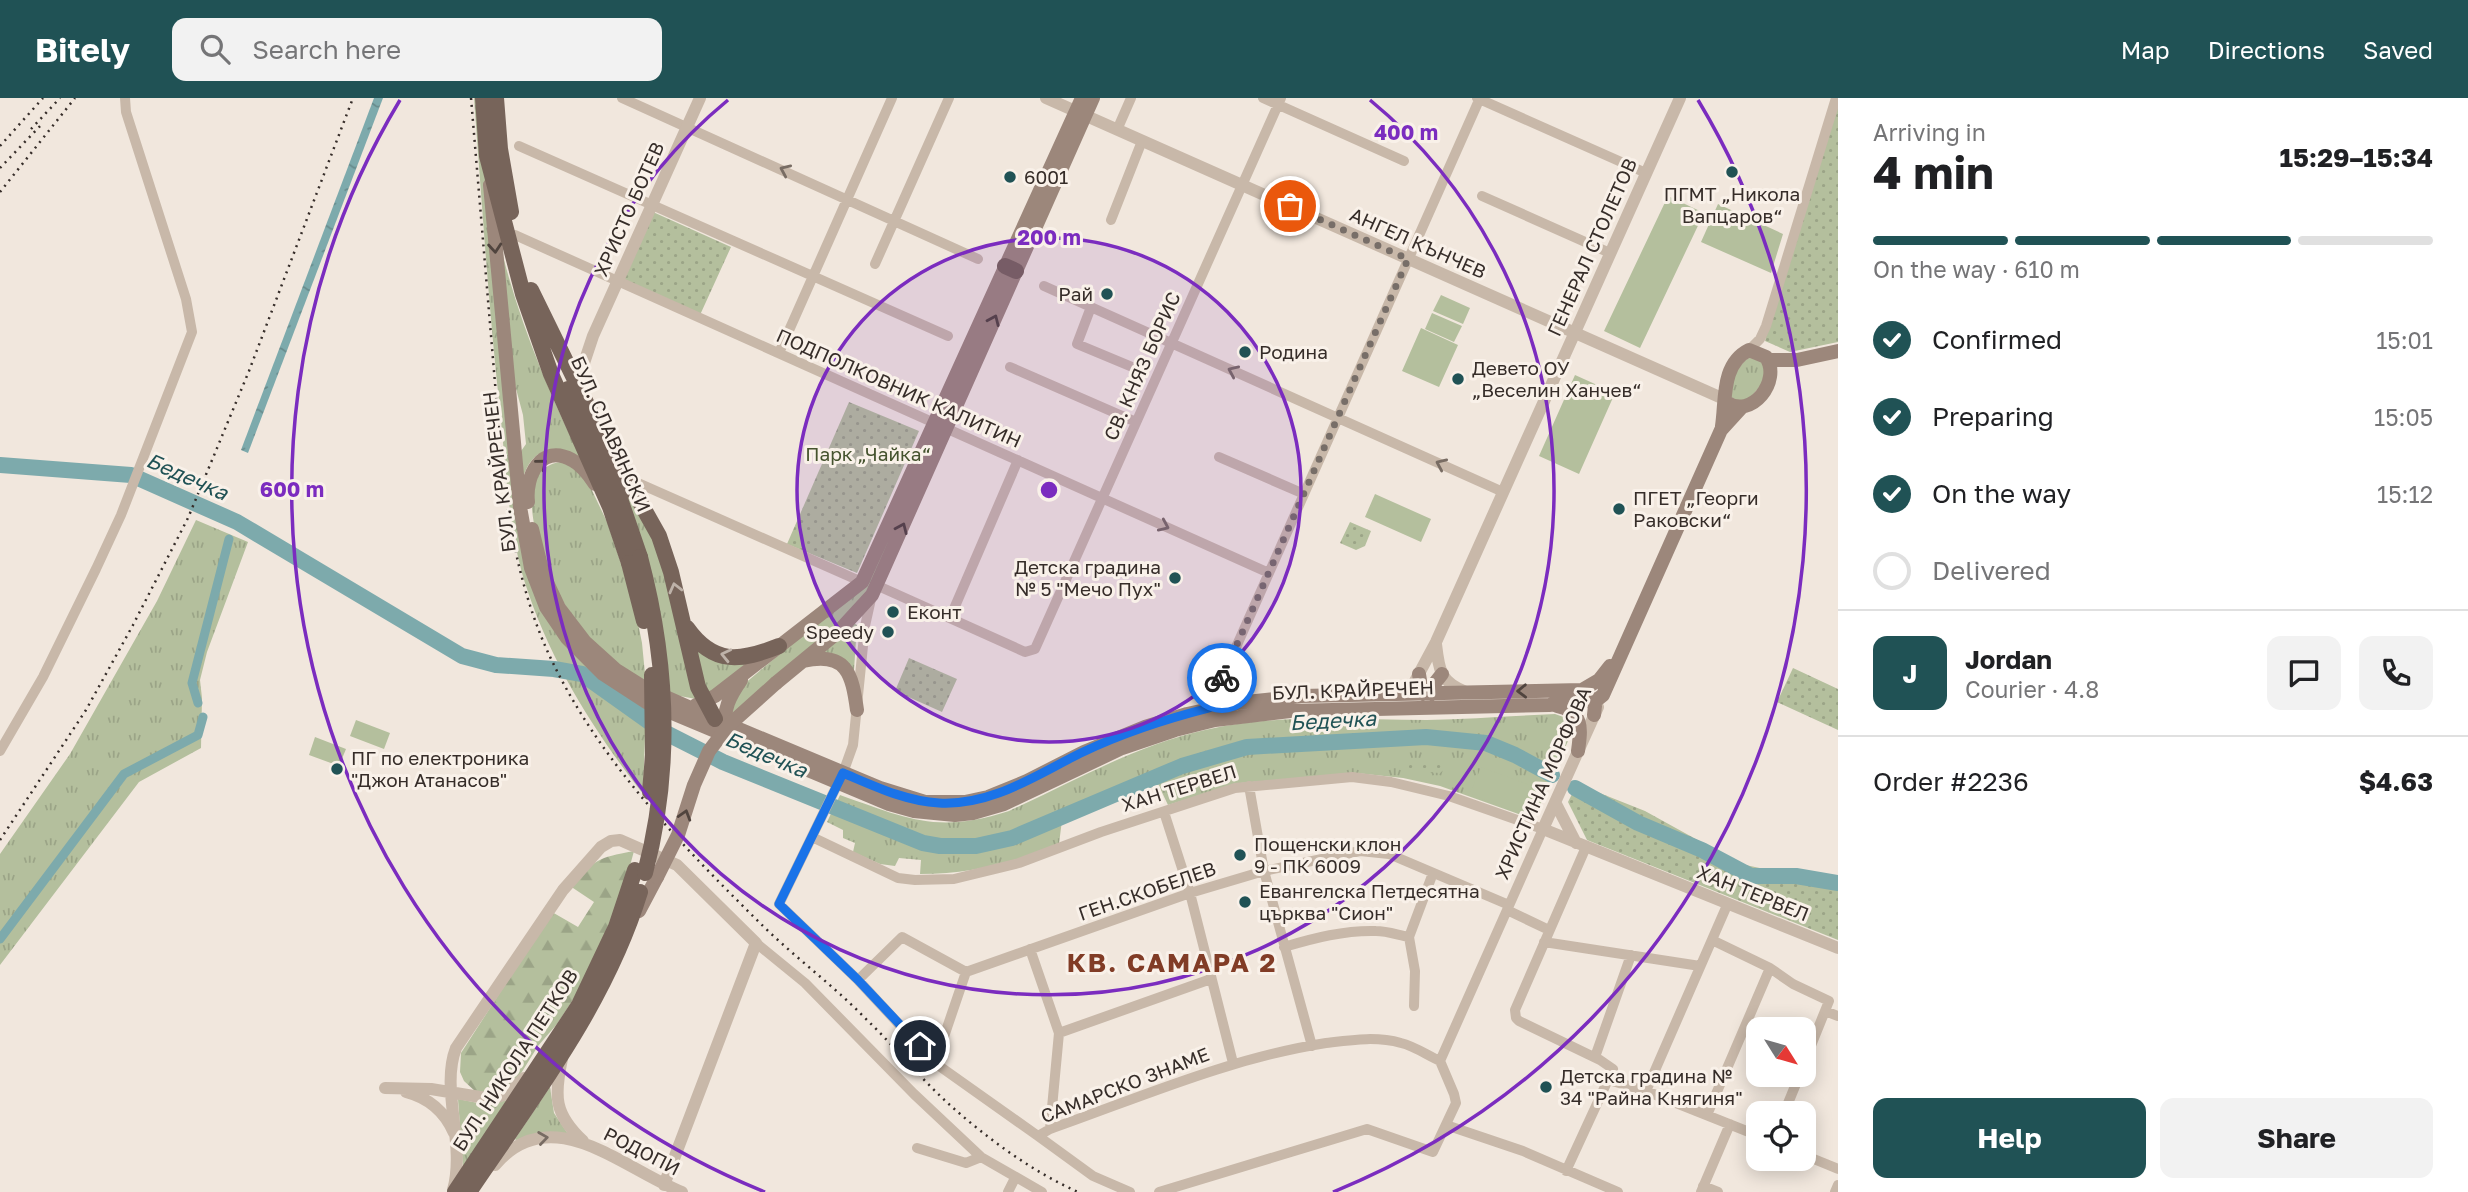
<!DOCTYPE html>
<meta charset="utf-8">
<style>
:root{--surface:#fff;--page:#f2f2f2;--text:#202124;--muted:#757577;--line:#e0e0e0;--accent:#205255}
body{margin:0;font-family:"Golos Text",sans-serif;background:var(--page);color:var(--text);height:100vh;display:flex;flex-direction:column;font-size:26px;white-space:nowrap}
*{box-sizing:border-box;margin:0}
p{font-size:23px;color:var(--muted)}
.icon{flex:none;width:38px;height:38px;fill:none;stroke:currentColor;stroke-width:2;stroke-linecap:round;stroke-linejoin:round}
.map{position:relative;flex:1;overflow:hidden}
.details{display:flex;flex-direction:column;background:var(--surface);width:630px}
.details>*{flex:none}
.needle{width:46px;rotate:127deg}
.fabs{position:absolute;left:1746px;top:919px;display:grid;gap:14px}
.fabs a{display:grid;place-items:center;width:70px;height:70px;border-radius:14px;background:var(--surface);box-shadow:0 4px 18px #0003;font-size:35px}
.pin{position:absolute;display:grid;place-items:center;width:60px;height:60px;color:#fff;margin:-30px;border:4px solid #fff;border-radius:50%;box-shadow:0 2px 7px #0007}
.courier{position:absolute;display:grid;place-items:center;width:70px;height:70px;margin:-35px;border:5px solid #1a73e8;border-radius:50%;background:#fff;color:#222;box-shadow:0 2px 9px #0007}
.headline em{font-style:normal;font-weight:700}
.headline div{display:flex;flex-direction:column-reverse}
.headline{display:flex;align-items:center;justify-content:space-between;height:119px;padding:0 35px}
h1{font-size:46px;font-weight:700;line-height:52px}
.bar{display:grid;grid-template-columns:repeat(4,1fr);gap:10px 7px;align-content:center;height:84px;padding:0 35px}
.bar i{height:9px;border-radius:5px;background:var(--line)}
.bar .active{background:var(--accent)}
.bar p{grid-column:span 4}
.line{display:flex;align-items:center;gap:18px;padding:0 35px;border-top:2px solid var(--line)}
.line div{flex:1}
.round{display:grid;place-items:center;flex:none;width:74px;height:74px;border-radius:14px;background:var(--page)}
ol{padding:0 35px;list-style:none}
li{display:flex;align-items:center;gap:21px;height:77px}
li p{margin-inline-start:auto}
li .icon{padding:7px;border-radius:50%;background:var(--accent);color:#fff;stroke-width:4}
li:last-child{color:var(--muted)}
li i{width:38px;height:38px;border:4px solid var(--line);border-radius:50%}
.button{display:flex;gap:14px;margin-top:auto;padding:14px 35px}
.button a{flex:1;height:80px;border-radius:14px;background:var(--accent);color:#fff;font-size:28px;font-weight:700;line-height:80px;text-align:center}
.button a+a{background:var(--page);color:var(--text)}
header{display:flex;align-items:center;gap:42px;box-sizing:border-box;height:98px;padding:0 35px;background:var(--accent);color:#fff}
header strong{font-size:33px}
nav{display:flex;gap:38px;margin-inline-start:auto;font-size:24px}
.search{width:490px;height:63px;background:var(--page);display:flex;align-items:center;gap:18px;box-sizing:border-box;padding:0 24px;border-radius:14px;color:var(--muted);font-size:26px}
main{display:flex;flex:1;min-height:0}
.map>svg:first-child{display:block}
.grass{fill:url(#grass-tufts)}
.forest{fill:url(#forest-firs)}
.park{fill:url(#park-dots)}
.pitch{fill:#b4bf9d}
.water{fill:url(#water-ripples)}
.lines{fill:none;stroke-linecap:round;stroke-linejoin:round}
.canal{stroke:#7daaac;stroke-width:9}
.river{stroke:#7daaac;stroke-width:16}
.minor{stroke:#c8b8a9;stroke-width:10}
.tertiary{stroke:#c8b8a9;stroke-width:12}
.secondary{stroke:#9c877b;stroke-width:14}
.primary{stroke:#77645a;stroke-width:16}
.rail{stroke:#362d29;stroke-width:2.5;stroke-dasharray:2 5;stroke-linecap:butt}
.secondary-bridge{stroke:#9c877b;stroke-width:14}
.primary-bridge{stroke:#77645a;stroke-width:16}
.oneway{stroke:#786c63}
.oneway2{stroke:#50443e}
.oneway3{stroke:#beb2a9}
.done{stroke:#776e68;stroke-width:7;stroke-dasharray:0 12.6}
.route{stroke:#1a73e8;stroke-width:9}
.ring{fill:none;stroke:#7b2cbf;stroke-width:3.5}
.poi-dot{fill:#205255;stroke:#f9f1e9;stroke-width:2.5}
.labels{text-anchor:middle;stroke-width:6;stroke-linejoin:round;paint-order:stroke}
.poi-label{font-size:19px;fill:#362d29;stroke:#f9f1e9;text-anchor:start}
.street-label{font-size:19px;fill:#362d29;stroke:#f9f1e9}
.park-label{font-size:19px;fill:#45532e;stroke:#f9f1e9}
.water-label{font-size:21px;font-style:italic;fill:#205255;stroke:#f9f1e9}
.district-label{font-size:26px;font-weight:bold;letter-spacing:2px;fill:#813c26;stroke:#f9f1e9}
.centre{fill:#7b2cbf;stroke:#f9f1e9;stroke-width:3.5}
.ring-label{font-size:21px;text-anchor:middle;font-weight:bold;fill:#7b2cbf;stroke:#f9f1e9;stroke-width:6;stroke-linejoin:round;paint-order:stroke}
</style>
<header>
<strong>Bitely</strong>
<div class="search"><svg class="icon" aria-label="search" viewBox="0 0 24 24"><circle cx="10" cy="10" r="6"/><path d="M15 15l6 6"/></svg>Search here</div>
<nav><a>Map</a><a>Directions</a><a>Saved</a></nav>
</header>
<main>
<div class="map">
<svg width="1838" height="1094" viewBox="0 0 1838 1094">
<defs>
<pattern id="grass-tufts" width="24" height="20" patternUnits="userSpaceOnUse" patternTransform="scale(1.75)"><rect width="24" height="20" fill="#b4bf9d"/><path d="M3 7l-1-3M5 7V3M7 7l1-3M15 17l-1-3M17 17v-4M19 17l1-3" fill="none" stroke="#9ba487"/></pattern>
<pattern id="forest-firs" width="22" height="20" patternUnits="userSpaceOnUse" patternTransform="scale(1.75)"><rect width="22" height="20" fill="#b4bf9d"/><path d="M5 1l3.5 6h-7zM16 11l3.5 6h-7z" fill="#9ba487"/></pattern>
<pattern id="park-dots" width="8" height="8" patternUnits="userSpaceOnUse" patternTransform="scale(1.75)"><rect width="8" height="8" fill="#b4bf9d"/><path d="M2 2h.1M6 6h.1" fill="none" stroke="#9ba487" stroke-width="1.8" stroke-linecap="round"/></pattern>
<pattern id="water-ripples" width="26" height="14" patternUnits="userSpaceOnUse" patternTransform="scale(1.75)"><rect width="26" height="14" fill="#7daaac"/><path d="M2 4q2-2 4 0t4 0M15 11q2-2 4 0t4 0" fill="none" stroke="#678b8c"/></pattern>
</defs>
<rect width="100%" height="100%" fill="#f1e7dd"/>
<path class="grass" d="M474,0h4l38,405 78,171 26,20 26,15 -3,85c-50,-64 -93,-133 -118,-211 -16,-52 -19,-109 -24,-163 -12,-107 -19,-215 -27,-322z
M500,146c18,75 48,147 82,216 -25,-18 -50,-13 -59,18l11,89 -15,-113 7,-10 -3,-29 -13,-49z
M1750,259l12,3 4,19 -17,20 -9,3 -9,-5c0,-16 6,-32 19,-40z
M598,334l57,107 41,160 -27,-5z
M936,336l-65,154 -13,20 -129,111 4,-19 10,-15 115,-97z
M560,364l10,3 17,15 21,44 26,79 8,40 4,41c-18,-11 -36,-24 -51,-39 -16,-17 -32,-41 -42,-62 -13,-31 -44,-113 7,-121z
M196,422l52,22 -41,110 -7,28 2,18 -1,50 -62,34 -139,183v-111l70,-100 87,-153z
M854,525l3,2 -3,45 -35,-16z
M691,544l59,18 -43,38z
M1555,616l14,5 3,9 -1,6 -33,76 -8,5 -6,1 -84,-30 -37,-8 -47,-5 -115,10 -73,22 -10,-21 -96,36 -3,24c-48,19 -86,30 -139,30l1,-14 -22,-2 -4,8 -15,-2 -27,-12 2,-9 -12,-5v-8l-16,-8 13,-27c68,24 97,39 169,16 64,-29 127,-66 196,-81 73,-17 148,-10 222,-10 43,-1 85,-4 128,-6z
M550,989l4,26 14,21 -52,6 -1,-1z
M458,1001l30,6 19,-5 -44,68z"/>
<path class="forest" d="M634,753l-10,37 -40,95 -27,41 -19,22 -23,37 -20,12 -19,-3 -12,-11 -4,-9 1,-19 91,-141 26,15 16,-25 -24,-16c27,-27 26,-28 64,-35z"/>
<path class="park" d="M1838,0v244l-48,10 -25,-11 4,-21z
M653,114l78,35 -31,68 -78,-35z
M849,304l70,29 -62,142 -70,-29z
M1350,424l21,9 -6,15 -9,4 -16,-7z
M909,560l48,21 -15,33 -47,-21z
M1793,570l45,21v41l-61,-28z
M1410,663l37,2 -1,5 -6,5 -31,-2 -5,-8h5z
M1577,686l68,27 96,53 28,6 69,6v64l-251,-100 -19,-38z"/>
<path class="pitch" d="M1668,98l36,17 -64,135 -36,-17z
M1718,106l65,30 -12,39 -70,-31z
M1441,197l29,13 -7,16 -30,-13z
M1432,215l30,13 -8,16 -29,-13z
M1421,230l37,17 -19,42 -37,-16z
M1575,277l40,18 -36,81 -40,-18z
M1375,396l56,25 -10,23 -56,-25z
M356,622l34,13 -6,16 -34,-13z
M315,639l31,12 -7,17 -30,-11z
M1481,669l51,19 -11,28 -51,-20z"/>
<path class="water" d="M374,0h9l-135,355 -7,-3z"/>
<g class="lines">
<path class="canal" d="M198,605l-6,-20 37,-144
M0,841l124,-165 74,-39 5,-18"/>
<path class="river" d="M0,367l131,10 106,47 225,134 34,9 58,4 28,5 80,57 61,31 200,81 17,3h36l36,-8 170,-72 65,-19 179,-10 60,6 29,12 37,20
M1575,690l63,35 64,27 49,26h45l42,7"/>
<path class="minor" d="M622,0l356,161
M1263,0l141,63
M1477,0l169,75
M1117,32l14,-32
M519,48l429,190
M1482,98l128,57
M1111,122l31,-79
M515,137l754,338
M875,166l74,-166
M1044,188l459,206
M1091,209l-14,37 60,25
M1749,252l11,-11 6,-13 70,-228
M779,255l113,-255
M1010,269l126,55
M1219,359l85,37
M629,381l233,103
M876,487l149,67 10,-3 246,-551
M871,501l-6,27 -12,119 -10,28 -64,131 79,76 77,83 103,73 12,-7c91,-32 180,-71 276,-86 25,-3 50,-7 75,0 13,3 26,12 39,18
M950,520l68,-158
M1209,610l271,-610
M0,653l43,-74 53,-108 25,-54 71,-183 -6,-33 -60,-187 -1,-14
M1249,688l15,85 48,175
M1164,714l26,81 43,170
M812,739l86,41 17,2 39,-1 65,-16 82,-31 134,-44 117,-11 39,5 58,14 94,33 -103,232 14,33 2,9 -23,49 -66,-23 -208,63
M1507,812l42,20
M1409,839l6,34 -1,35
M1712,842l58,28 23,16 36,17 -25,62
M1544,844l156,24
M756,845l49,40 109,111 67,63 61,35
M1284,849c30,-9 61,-17 92,-16 11,0 22,4 33,6l24,-64
M1030,851l29,84 -9,96
M858,882l44,-43 64,35 224,-79 74,-22 96,-20 29,3 120,51
M1825,913l13,5
M1059,935l152,-54
M1595,959l36,-102
M935,965l31,-91
M1609,982l37,11 113,45
M1646,993l82,-188
M1784,1015l16,-39
M1707,1017l63,-147
M1446,1027l77,26 95,41
M1038,1038l55,40 37,16
M917,1050l49,15 15,-6
M1804,1057l34,14
M1566,1073l47,-102 -13,-9 -81,-39 -3,-3 -1,-8 71,-163
M1703,1088l15,6
M1008,1094l7,-14
M1701,1094l29,-68
M1835,1094l3,-7"/>
<path class="tertiary" d="M1046,0l678,301
M579,288l1,-11 13,-39 107,-238
M1436,546c3,26 4,38 30,48
M1402,596l12,-11 22,-41 244,-544
M1598,609l-55,122 295,119
M1555,704l21,41
M562,961c-8,37 -8,55 21,82
M385,990l46,1 61,10 17,-6 15,-15
M406,994c23,6 39,20 48,41
M495,1067c56,-66 127,3 187,27
M453,1092c13,-46 -13,-101 3,-142l107,-158 38,-43 10,-6 9,-1 57,25 79,78 -92,242"/>
<path class="secondary" d="M490,87l30,322 11,61 15,39 21,31 36,36 43,28 243,102 25,7 41,4 18,-2 31,-9 118,-56 53,-18 40,-10 75,-9 259,-6 49,-6 5,-4 118,-265 21,-23
M1768,262h29l41,-9
M1722,328c4,-26 -1,-62 27,-76l17,7c16,24 -15,63 -40,45
M528,404c-3,-26 13,-59 44,-42 10,5 17,15 23,24
M532,431l11,45 16,34 26,34 31,28 27,17 72,32 165,69 45,14h40l23,-5 39,-16 57,-29 61,-25 42,-13 50,-11 64,-7 281,-6 17,-10 11,-14
M803,563c44,-10 49,13 54,49
M1419,576l2,13 11,7
M776,585l62,-51 34,-37 221,-497
M1423,596l8,-6 11,-14
M1585,597l10,11 -1,9
M696,607l19,-9 147,-114 220,-484
M1557,608c27,6 24,23 21,45
M728,630c-8,-16 4,-35 13,-48
M639,813l18,-34"/>
<path class="primary" d="M483,0l4,58 36,138 28,80 59,133 19,56
M496,0l4,51 11,63
M1005,168l11,5
M531,192l68,139 60,107 12,36 27,115 17,32
M568,291l49,101 23,67
M687,530c27,38 54,33 92,18
M455,1094l124,-187 37,-78 19,-57
M469,1094c65,-96 137,-189 171,-300"/>
<path class="rail" d="M471,0l33,392c10,60 22,118 49,173 49,101 131,185 211,264 33,32 70,59 102,92 29,28 55,60 85,87 37,33 82,66 127,86
M31,31l29,-31
M0,48l43,-48
M0,70l42,-44
M0,94l75,-94
M0,742l86,-130 47,-85 55,-107 61,-147 104,-273"/>
<path class="secondary-bridge" d="M657,779l21,-42 16,-50 15,-34 19,-25 48,-43"/>
<path class="primary-bridge" d="M640,459c28,105 33,210 5,316
M629,465l15,58
M650,694l3,-37 -1,-80"/>
</g>
<defs><path id="oneway-chevron" d="M-2-3.5L2.5 0L-2 3.5" fill="none" stroke-width="1.6" stroke-linecap="round" stroke-linejoin="round" transform="scale(1.75)"/></defs>
<g class="oneway">
<use href="#oneway-chevron" transform="translate(785 72) rotate(-156)"/>
<use href="#oneway-chevron" transform="translate(1233 273) rotate(-156)"/>
<use href="#oneway-chevron" transform="translate(1441 366) rotate(-156)"/>
<use href="#oneway-chevron" transform="translate(1164 428) rotate(24)"/>
<use href="#oneway-chevron" transform="translate(543 1040) rotate(-8)"/>
</g>
<g class="oneway2">
<use href="#oneway-chevron" transform="translate(495 150) rotate(85)"/>
<use href="#oneway-chevron" transform="translate(994 222) rotate(-66)"/>
<use href="#oneway-chevron" transform="translate(542 366) rotate(-39)"/>
<use href="#oneway-chevron" transform="translate(902 430) rotate(-66)"/>
<use href="#oneway-chevron" transform="translate(1522 593) rotate(179)"/>
<use href="#oneway-chevron" transform="translate(685 717) rotate(-73)"/>
</g>
<g class="oneway3">
<use href="#oneway-chevron" transform="translate(675 490) rotate(-104)"/>
<use href="#oneway-chevron" transform="translate(726 557) rotate(-167)"/>
</g>
<g class="lines">
<path class="done" d="M1222,580l186,-419 -118,-53"/>
<path class="route" d="M920,948l-62,-66 -79,-76 64,-131c31,13 62,28 96,30 54,3 98,-29 144,-51 40,-19 83,-33 126,-44l13,-30"/>
</g>
<circle cx="1049" cy="392" r="252" fill="#7b2cbf" fill-opacity=".12"/>
<g class="ring">
<circle cx="1049" cy="392" r="252"/>
<path d="M1370 2A505 505 0 1 1 728 2"/>
<path d="M765 1094A757 757 0 0 1 400 2M1698 2A757 757 0 0 1 1333 1094"/>
</g>
<g class="poi-dot">
<circle cx="1732" cy="74" r="7"/>
<circle cx="1010" cy="79" r="7"/>
<circle cx="1107" cy="196" r="7"/>
<circle cx="1245" cy="254" r="7"/>
<circle cx="1458" cy="281" r="7"/>
<circle cx="1619" cy="411" r="7"/>
<circle cx="1175" cy="480" r="7"/>
<circle cx="893" cy="514" r="7"/>
<circle cx="888" cy="534" r="7"/>
<circle cx="337" cy="671" r="7"/>
<circle cx="1240" cy="757" r="7"/>
<circle cx="1245" cy="804" r="7"/>
<circle cx="1546" cy="989" r="7"/>
</g>
<g class="labels">
<g class="poi-label">
<text x="1024" y="86">6001</text>
<text x="1732" y="103" text-anchor="middle">ПГМТ „Никола<tspan x="1732" dy="22">Вапцаров“</tspan></text>
<text x="1093" y="203" text-anchor="end">Рай</text>
<text x="1259" y="261">Родина</text>
<text x="1472" y="277">Девето ОУ<tspan x="1472" dy="22">„Веселин Ханчев“</tspan></text>
<text x="1633" y="407">ПГЕТ „Георги<tspan x="1633" dy="22">Раковски“</tspan></text>
<text x="1161" y="476" text-anchor="end">Детска градина<tspan x="1161" dy="22">№ 5 "Мечо Пух"</tspan></text>
<text x="907" y="521">Еконт</text>
<text x="874" y="541" text-anchor="end">Speedy</text>
<text x="351" y="667">ПГ по електроника<tspan x="351" dy="22">"Джон Атанасов"</tspan></text>
<text x="1254" y="753">Пощенски клон<tspan x="1254" dy="22">9 - ПК 6009</tspan></text>
<text x="1259" y="800">Евангелска Петдесятна<tspan x="1259" dy="22">църква "Сион"</tspan></text>
<text x="1560" y="985">Детска градина №<tspan x="1560" dy="22">34 "Райна Княгиня"</tspan></text>
</g>
<g class="street-label">
<text transform="translate(629 111) rotate(-66)" y="7">ХРИСТО БОТЕВ</text>
<text transform="translate(1418 145) rotate(24)" y="7">АНГЕЛ КЪНЧЕВ</text>
<text transform="translate(1592 149) rotate(-66)" y="7">ГЕНЕРАЛ СТОЛЕТОВ</text>
<text transform="translate(1142 268) rotate(-66)" y="7">СВ. КНЯЗ БОРИС</text>
<text transform="translate(899 290) rotate(24)" y="7">ПОДПОЛКОВНИК КАЛИТИН</text>
<text transform="translate(611 336) rotate(66)" y="7">БУЛ. СЛАВЯНСКИ</text>
<text transform="translate(499 374) rotate(-97)" y="7">БУЛ. КРАЙРЕЧЕН</text>
<text transform="translate(1353 592) rotate(-2)" y="7">БУЛ. КРАЙРЕЧЕН</text>
<text transform="translate(1543 685) rotate(-66)" y="7">ХРИСТИНА МОРФОВА</text>
<text transform="translate(1179 690) rotate(-17)" y="7">ХАН ТЕРВЕЛ</text>
<text transform="translate(1147 793) rotate(-19)" y="7">ГЕН.СКОБЕЛЕВ</text>
<text transform="translate(1753 795) rotate(22)" y="7">ХАН ТЕРВЕЛ</text>
<text transform="translate(515 962) rotate(-57)" y="7">БУЛ. НИКОЛА ПЕТКОВ</text>
<text transform="translate(1125 987) rotate(-21)" y="7">САМАРСКО ЗНАМЕ</text>
<text transform="translate(642 1053) rotate(27)" y="7">РОДОПИ</text>
</g>
<g class="park-label">
<text x="868" y="363">Парк „Чайка“</text>
</g>
<g class="water-label">
<text transform="translate(187 379) rotate(24)" y="7">Бедечка</text>
<text transform="translate(1333 623) rotate(-3)" y="7">Бедечка</text>
<text transform="translate(766 657) rotate(23)" y="7">Бедечка</text>
</g>
<g class="district-label">
<text x="1172" y="874">КВ. САМАРА 2</text>
</g>
</g>
<circle cx="1049" cy="392" r="10" class="centre"/>
<g class="ring-label">
<text x="1406" y="42">400 m</text>
<text x="1049" y="147">200 m</text>
<text x="292" y="399">600 m</text>
</g>
</svg>
<div class="fabs">
<a><svg class="needle" viewBox="-14 -14 28 28"><path d="M0-13l5 13h-10z" fill="#e53935"/><path d="M0 13l5-13h-10z" fill="#757577"/></svg></a>
<a><svg class="icon" aria-label="locate" viewBox="0 0 24 24"><circle cx="12" cy="12" r="6"/><path d="M12 2v4M12 18v4M2 12h4M18 12h4"/></svg></a>
</div>
<div class="pin" style="left:1290px;top:108px;background:#ea580c"><svg class="icon" aria-label="bag" viewBox="0 0 24 24"><path d="M5 8h14l-1 12H6zM9 8a3 3 0 0 1 6 0"/></svg></div>
<div class="pin" style="left:920px;top:948px;background:#1f2937"><svg class="icon" aria-label="home" viewBox="0 0 24 24"><path d="M3 11l9-7 9 7M6 9v11h12V9"/></svg></div>
<div class="courier" style="left:1222px;top:580px"><svg class="icon" aria-label="bike" viewBox="0 0 24 24"><circle cx="6" cy="16" r="4"/><circle cx="18" cy="16" r="4"/><path d="M6 16l4-8h5l3 8M10 8l3 8H6M13 5h3"/></svg></div>
</div>
<section class="details">
<div class="headline"><div><h1>4 min</h1><p>Arriving in</p></div><em>15:29–15:34</em></div>
<div class="bar"><i class="active"></i><i class="active"></i><i class="active"></i><i></i><p>On the way · 610 m</p></div>
<ol>
<li><svg class="icon" aria-label="check" viewBox="0 0 24 24"><path d="M5 12l5 5 9-10"/></svg>Confirmed<p>15:01</p></li>
<li><svg class="icon" aria-label="check" viewBox="0 0 24 24"><path d="M5 12l5 5 9-10"/></svg>Preparing<p>15:05</p></li>
<li><svg class="icon" aria-label="check" viewBox="0 0 24 24"><path d="M5 12l5 5 9-10"/></svg>On the way<p>15:12</p></li>
<li><i></i>Delivered</li>
</ol>
<div class="line" style="height:126px"><b class="round" style="background:var(--accent);color:#fff">J</b><div><b>Jordan</b><p>Courier · 4.8</p></div><a class="round"><svg class="icon" aria-label="chat" viewBox="0 0 24 24"><path d="M4 5h16v11H9l-5 4z"/></svg></a><a class="round"><svg class="icon" aria-label="phone" viewBox="0 0 24 24"><path d="M5 4h4l2 5-3 2q2 4 5 5l2-3 5 2v4C11 20 4 13 5 4z"/></svg></a></div>
<div class="line" style="height:91px"><div>Order #2236</div><b>$4.63</b></div>
<div class="button"><a>Help</a><a>Share</a></div>
</section>
</main>
